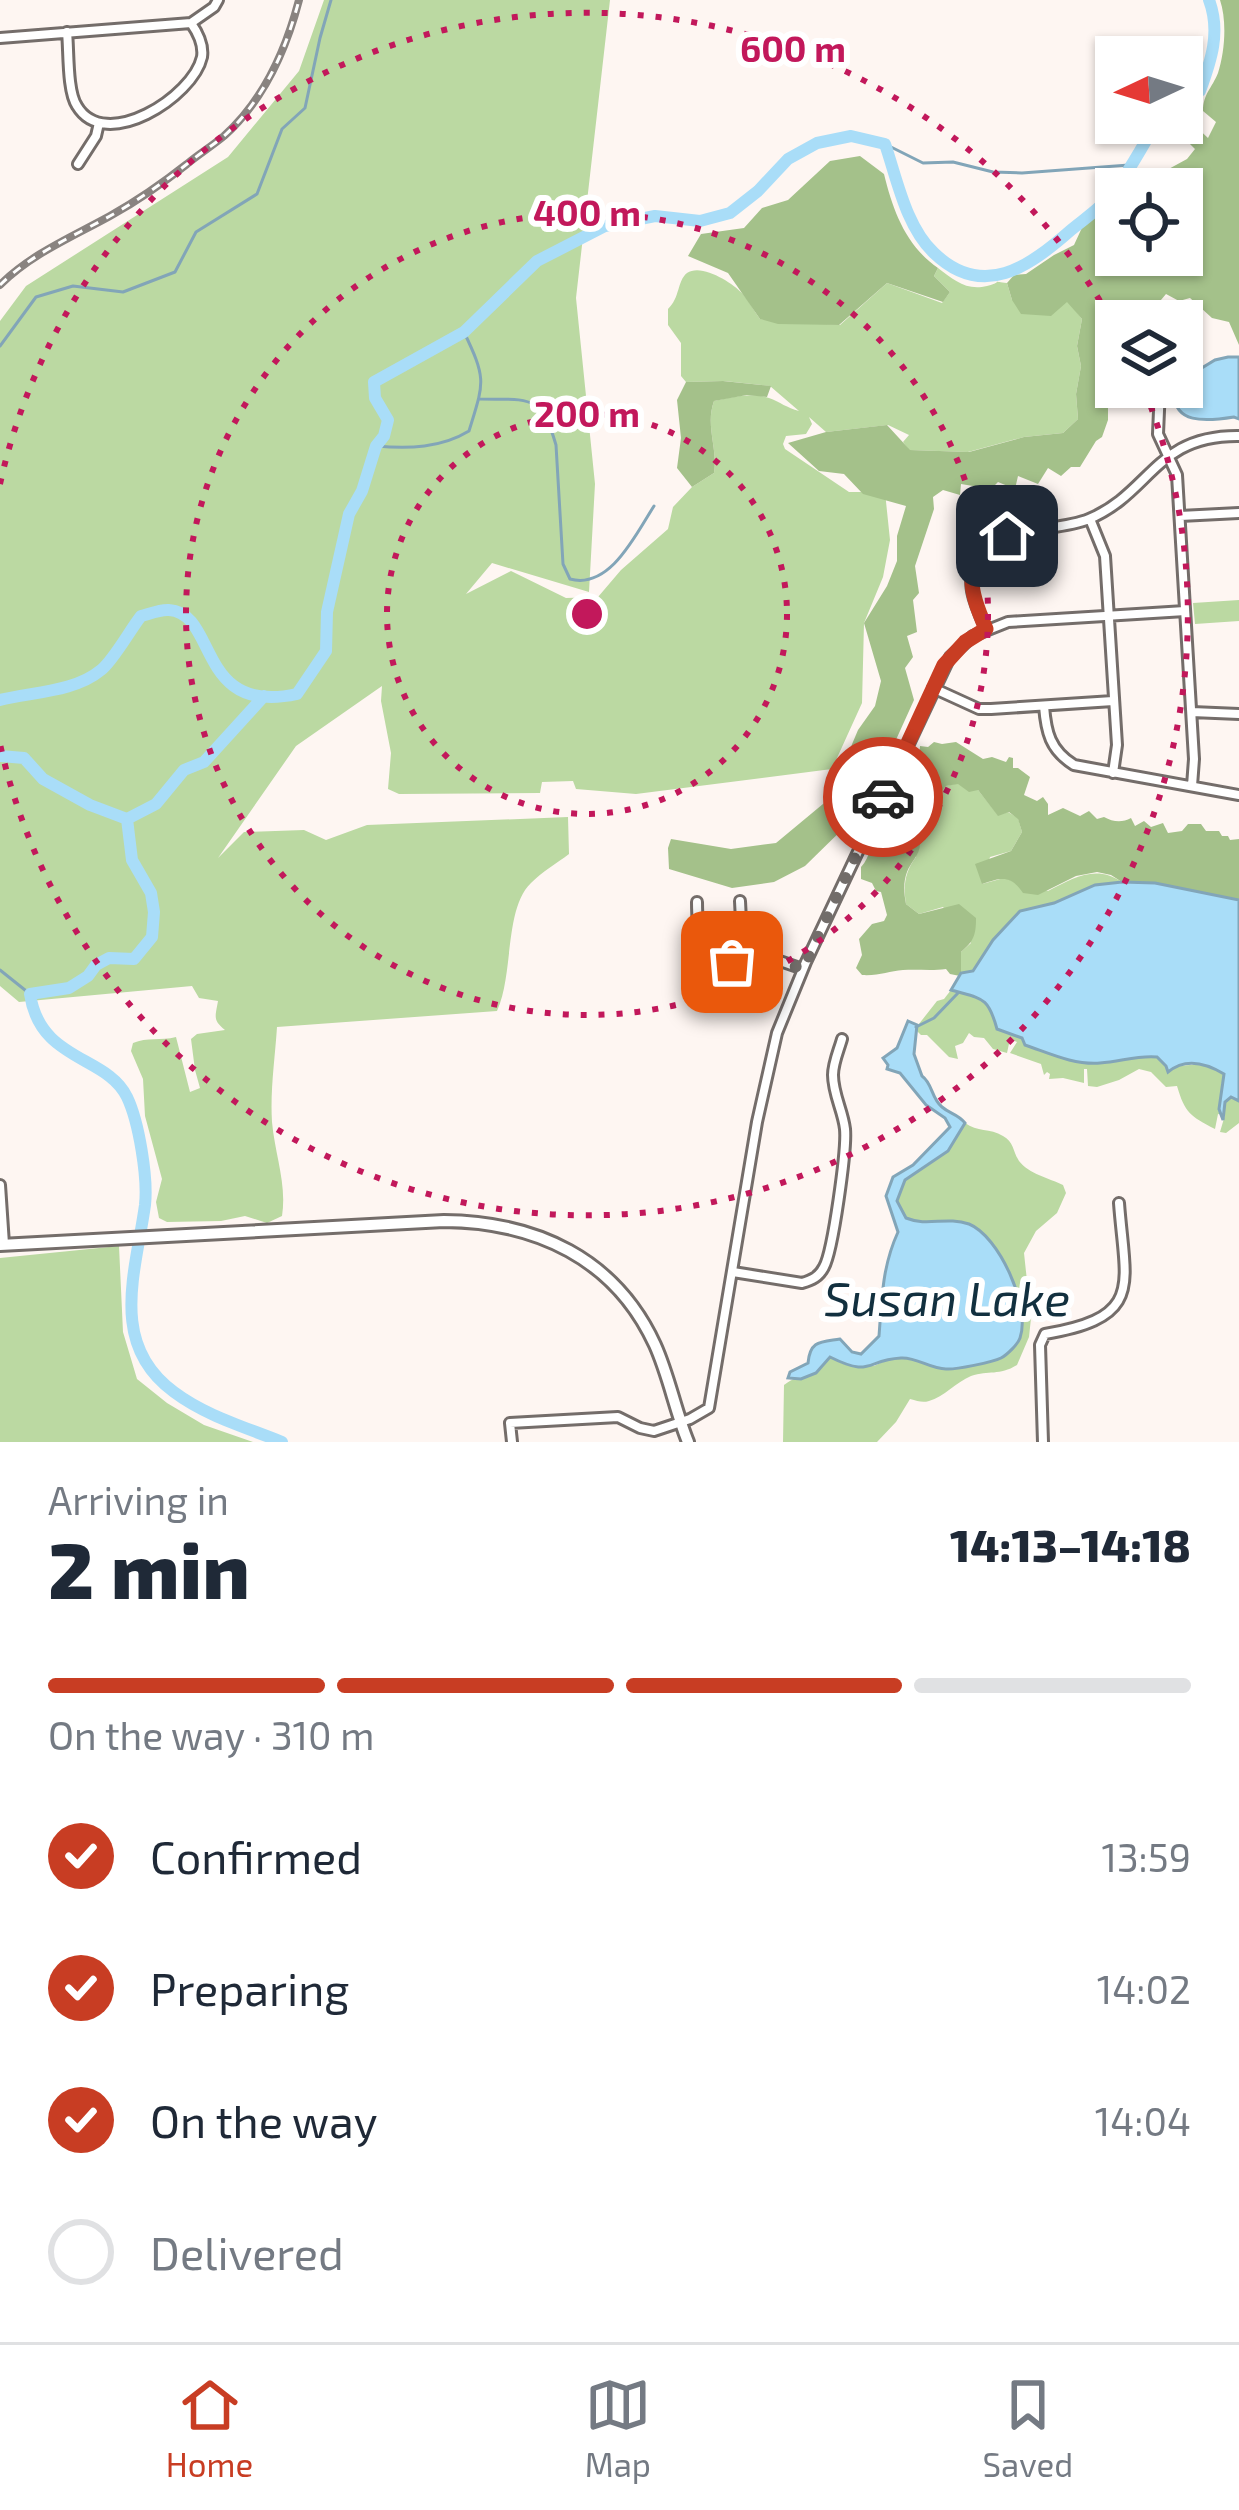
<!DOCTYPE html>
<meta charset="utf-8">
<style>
:root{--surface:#fff;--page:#f2f2f3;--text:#1f2937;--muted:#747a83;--line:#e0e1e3;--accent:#c83d23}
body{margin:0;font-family:"Exo 2",sans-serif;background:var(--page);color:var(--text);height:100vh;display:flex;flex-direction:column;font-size:45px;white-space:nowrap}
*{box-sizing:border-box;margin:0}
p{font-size:39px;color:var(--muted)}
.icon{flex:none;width:66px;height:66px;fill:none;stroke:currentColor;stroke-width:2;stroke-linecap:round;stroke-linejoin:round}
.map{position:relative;height:1442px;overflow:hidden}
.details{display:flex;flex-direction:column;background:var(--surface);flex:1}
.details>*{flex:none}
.needle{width:78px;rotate:266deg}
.fabs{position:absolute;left:1095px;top:36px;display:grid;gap:24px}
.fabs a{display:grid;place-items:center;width:108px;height:108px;border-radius:0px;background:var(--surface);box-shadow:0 3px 9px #0004;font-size:60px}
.pin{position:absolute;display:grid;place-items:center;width:102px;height:102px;color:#fff;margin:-51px;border-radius:24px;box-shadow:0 6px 18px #0006}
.courier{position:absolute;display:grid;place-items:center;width:120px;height:120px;margin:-60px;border:9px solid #c83d23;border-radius:50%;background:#fff;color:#222;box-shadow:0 3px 15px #0007}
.summary em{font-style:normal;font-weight:800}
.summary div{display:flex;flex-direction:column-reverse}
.summary{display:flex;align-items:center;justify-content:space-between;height:204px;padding:0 48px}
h1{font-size:78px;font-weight:800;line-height:90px}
.bar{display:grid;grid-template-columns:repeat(4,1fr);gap:18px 12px;align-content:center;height:144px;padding:0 48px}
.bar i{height:15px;border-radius:9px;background:var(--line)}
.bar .selected{background:var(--accent)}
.bar p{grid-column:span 4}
ol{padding:0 48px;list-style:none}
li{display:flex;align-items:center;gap:36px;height:132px}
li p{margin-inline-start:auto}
li .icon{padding:12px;border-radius:50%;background:var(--accent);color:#fff;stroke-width:4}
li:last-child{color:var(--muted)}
li i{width:66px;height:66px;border:6px solid var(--line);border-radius:50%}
.dock{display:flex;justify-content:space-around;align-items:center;height:168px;border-top:3px solid var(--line);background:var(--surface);font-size:33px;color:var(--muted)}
.dock a{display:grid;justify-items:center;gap:6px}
.dock .selected{color:var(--accent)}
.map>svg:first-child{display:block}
.green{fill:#bbd9a2}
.forest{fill:#a4c18a}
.water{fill:#a9ddf8;stroke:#82a5b8;stroke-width:3}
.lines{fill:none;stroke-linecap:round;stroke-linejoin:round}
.stream{stroke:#82a5b8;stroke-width:3}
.river{stroke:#a9ddf8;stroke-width:12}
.street-casing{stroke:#746d6a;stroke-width:14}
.secondary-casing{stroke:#746d6a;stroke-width:16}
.street{stroke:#fff;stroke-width:8}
.secondary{stroke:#fff;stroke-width:10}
.rail-casing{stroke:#898380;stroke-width:8}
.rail{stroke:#fff;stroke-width:3;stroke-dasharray:9;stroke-linecap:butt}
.done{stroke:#726d6a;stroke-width:12;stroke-dasharray:0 21.6}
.route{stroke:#c83d23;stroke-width:15}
.ring{fill:none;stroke:#c2185b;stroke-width:6;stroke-dasharray:6 12}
.labels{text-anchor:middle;stroke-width:12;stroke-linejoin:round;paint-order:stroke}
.water-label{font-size:48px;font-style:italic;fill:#12303f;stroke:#fff}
.centre{fill:#c2185b;stroke:#fff;stroke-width:6}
.ring-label{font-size:36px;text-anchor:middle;font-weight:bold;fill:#c2185b;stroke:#fff;stroke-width:12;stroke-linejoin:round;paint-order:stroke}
</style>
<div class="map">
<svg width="1239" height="1442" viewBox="0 0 1239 1442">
<rect width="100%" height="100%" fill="#fef6f2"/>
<path class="green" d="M324,0h286l-34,298 19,186 -6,108 -97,-29 -26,31 45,-23 55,27 32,-1 23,-27 47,-41 5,-22 19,-20 22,-14c4,-25 -9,-47 0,-72 18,-4 37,-9 55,-3 11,4 18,10 30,13l-29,-25 -46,-5 -38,1 -5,-6v-33l-13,-18v-16c12,-11 9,-28 19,-36 15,-10 45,10 55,20 7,8 12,18 18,26l80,6 47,-42 55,20 8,-11 -16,-16 4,-8c16,12 28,23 49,18 19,-5 1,-5 20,-3l5,17h55l15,19 -5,27 4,20 -5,28 2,25 -15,14 -39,4 -56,15 -59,-2 -6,-8 6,-7 -21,-10 -62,7 -17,-15 3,7 -6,10 -20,2 -3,8 2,5 64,43h36l5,48 -7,37 -19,46 -2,80 -30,66 -196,25 -60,-5 -3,-8 -31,1 -2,11 -141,1 -11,-5 3,-36 -10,-52 1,-15 -86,60 -78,112 26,-26 60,-2 22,10 41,-15 201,-8 1,37c-12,9 -27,18 -38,29 -27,26 -17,91 -34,128l-220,16c-2,31 -7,64 -5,95 3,33 15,62 10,94l-15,7 -22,-7 -24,5 -54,1 -8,-4 -3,-16 6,-23 -17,-63 -2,-37 -12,-28 2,-8c14,-6 28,-2 43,-6l14,55 10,-4 -5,-18 -4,-31 6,-5 28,-4c-12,-10 -10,-12 -7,-29l-19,-3 -7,-12 -173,16 -19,-16v-665l26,-35 202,-129 71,-86z
M1239,600v21l-44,3 -2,-21z
M958,783l20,7 20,25 10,-3 10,6 4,14 -11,19 -21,6 -8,27 22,-6 44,13c25,-13 48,-27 74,-9l-27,3 -40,18 -35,8 -28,29 -19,31 -12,2v-21l10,-9 -28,-36 -24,7 -13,-10c-3,-19 -1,-32 10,-47l-7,-42 1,-11 36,-18z
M951,990c32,8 37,7 46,39l20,8 100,24 15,-4h26l8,9c26,1 33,-7 59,8l-4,11 4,17 6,-5 8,4v22l-13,10 -6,-1 5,-17 -7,-1 -3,15c-25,-13 -30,-16 -38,-43l-11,1 -15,-15 -12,-3 -20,11 -22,7 -9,-1 -1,-17h-3v14l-21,-5 -14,1 1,-5 -3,-2 -3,3 -3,-11 -31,-11 7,-11 -7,-3 -3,14 -14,-4 -9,-11 -10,-1 -5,-4 -6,10 -8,3 3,13 -9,-2 -22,-22h-6l-6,-6 22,-28 7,-2z
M965,1123c12,9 25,5 38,13 11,6 10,16 16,25 10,13 30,17 44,24l3,8 -9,20 -21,18 -12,22 7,65 -2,19 -12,28c-18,11 -28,5 -46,11 -15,6 -27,21 -42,25 -7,2 -11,0 -19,-2l-14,23 -19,20h-94l1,-57c18,-14 28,-5 44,-28l18,8 28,1 15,-7 18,-2 39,12 75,-50c-10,-49 -16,-59 -51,-94l-56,-3 -8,-4 -9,-17 8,-21 43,-29z
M119,1246l4,86 14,47 30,24 37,22 49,17h-253v-184z"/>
<path class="forest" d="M1220,0h19v345l-10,-23 -17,-4 -22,-20 -11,3 -13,-7 -16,19 -12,-5 -8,13h-14v24l-6,5 6,32 -8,23v15l-6,17 -6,4 -16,26h-9l-10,9 -13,-8 -10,16 -20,-8 -3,13 -17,-7 -7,7 -30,-5 -1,11 -17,-5 -10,7 1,12 -19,57 4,27 -6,7 4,32 -10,4 6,21 -8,11 9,32 -24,53 -12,11 -25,55 -48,47 -31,16 -42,6 -63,-19 -1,-21 3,-9 60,10 45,-6 53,-44 29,-69 17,-24 6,-25 -17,-58 23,-37 10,-25v-25l9,-30 -43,-12 -19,-20 -25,-3 -31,-28 38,-11 61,-7 23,25 59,2 55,-15 39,-4 15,-14 -2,-25 5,-28 -4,-20 5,-27 -15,-17 -16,14 -30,-2 -9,-14 -5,-17 7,-8 12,-1 28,-19 20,-10 12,-26 21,-9 9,4v22l-9,18 9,-6v7h66v-66h-32l15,-18 22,-12 8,-10 -14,-14 11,-12 16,15 8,-16 -13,-11c0,-17 9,-23 15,-38 7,-22 9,-52 2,-73z
M860,156l24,18c9,37 22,72 54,94l-4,8 16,16 -7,10 -56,-19 -48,42 -61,-1 -18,-5 -32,-46 -40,-17 13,-22 43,-6 18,-20 26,-8 42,-39z
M723,381l48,5 -4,11 -20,-2 -33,6c-9,25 4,47 0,72l-22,14 -15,-19 4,-30 -4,-38 9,-18z
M934,742l8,2 14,-2 27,17 9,-2 14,5 3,-5 4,1v10h5l12,9 -6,18 13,6 6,-4 5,7v11l15,-7 17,8 9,-5 8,8 7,-2c9,5 18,6 27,1l4,8 9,-5 7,6 12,-4 5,10 14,-2 6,-7h13l5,7h13l3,5h6l2,4 9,-1v61l-84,-17 -33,-1 -11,-7 -14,-3 -21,4 -38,19 -15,-2c-12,-18 -21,-16 -41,-9l-7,-20 36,-13 11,-19 -4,-13 -9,-7 -11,4 -20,-26 -9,2 -11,-8 -12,2 -11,13 -25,5c-2,16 9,25 10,40 0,11 -10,19 -13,28 -4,11 -3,21 -1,32l13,10 40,-10 17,14c0,17 -2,23 -15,34v21l-1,3 -10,-2 -4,-5c-15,2 -28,0 -43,1 -14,1 -24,6 -41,5l-6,-7 6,-13 -3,-16 13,-15 12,-3 3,-6 -6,-23 -5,-1 -4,-8 -11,-4v-12c10,-11 8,-22 18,-31v-7l16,-20 -3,-9 7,-13 -4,-9 18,-20 6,-1 1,-11 8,1z"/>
<path class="water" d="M1228,357h11v62l-5,-2c-25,4 -66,9 -58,-30h6v-7l33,-20z
M1122,882l33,1 84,17v201l-8,-4 -6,5 -2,18 -4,-11 5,-35c-18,-11 -38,-17 -56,-2l-2,-6 -9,-9c-20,-2 -37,5 -57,6 -27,2 -51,-10 -75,-18l-3,-7 -25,-9c-9,-33 -15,-30 -46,-39l10,-17 12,-2 20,-31 27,-29 34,-8 41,-18z
M908,1021l9,4 -3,29 8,22c11,8 9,22 20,31 8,7 16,7 23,16l-17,28 -43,29 -8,21 9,17c22,9 40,-2 63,6 30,12 62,83 51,114 -2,6 -13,17 -19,20 -8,4 -46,12 -55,11 -16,0 -29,-12 -45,-11 -36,2 -29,20 -71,-1l-14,16 -15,6 -13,-1 2,-6 18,-9c2,-23 13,-21 32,-24l12,13 9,2 18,-18c3,-38 3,-69 19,-104l-12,-36 7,-19 20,-12 37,-38 -5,-9 -19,-13 -26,-32 -13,-4 1,-4 -5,-7 14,-10z"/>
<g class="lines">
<path class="stream" d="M885,144l38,19 30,-1 40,10 29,1 107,-8
M0,346l36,-49 37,-11 50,6 52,-20 21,-40 61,-38 25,-65 23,-21 15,-70 11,-38
M480,399c49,1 61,-6 76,46l7,119 7,15c40,11 66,-45 84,-73
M376,446c33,3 65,2 93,-15 15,-49 18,-51 -5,-99
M0,970l30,24
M916,1027l18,-9 24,-25"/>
<path class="river" d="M1182,100l18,-9c11,-30 21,-59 9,-91
M0,700c31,-8 75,-8 101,-30 12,-9 29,-40 40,-54 8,-2 20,-7 28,-6 49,3 27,106 128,84l29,-43 1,-39 22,-98 13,-23 14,-45 8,-10 4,-16 -13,-22 -1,-16 90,-50 73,-71 68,-35 50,-10 45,5 30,-8 28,-22 30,-32 29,-16 34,-7 34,8c12,35 21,83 49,109 49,47 95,14 137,-23 13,-11 30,-22 41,-36 15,-19 32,-50 44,-71
M0,756l24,2 19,21 47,26 37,14 5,41 19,33 3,19 -2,25 -18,22 -25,-1 -13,7 -8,11 -19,12 -39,6c10,68 77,61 97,103 12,25 21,81 18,108 -9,66 -37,139 29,187 32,24 71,35 108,50
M127,819l29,-15 28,-34 20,-8 60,-66"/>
<defs>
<path id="street" d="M67,32c2,19 0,59 10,74 28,47 116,-9 125,-49 2,-13 -4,-24 -11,-34
M0,38l191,-15 23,-16 4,-7
M78,164l18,-28 3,-13
M1160,387l-2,47 19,41 17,284 -2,27
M1180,516l59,-3
M1090,519l15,37 12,189 -4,28
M986,629c-10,-22 -23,-47 -8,-71 21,-34 77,-25 111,-39 62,-26 66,-84 150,-83
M933,688l46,21h12l122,-8
M1044,706c2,26 6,44 30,59l165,30
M1192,712l47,2
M740,901l3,60
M697,902c0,34 6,66 9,100
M703,964l74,-4 26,9
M0,1185l4,59
M733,1272l69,11c10,-3 17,-6 22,-16 9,-16 23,-118 21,-138 -2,-18 -12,-35 -12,-54 0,-12 6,-25 9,-36
M512,1442l-2,-19 108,-6 22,11 14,3 36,-12 19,-11 48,-286 20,-89 29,-71 144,-305 23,-21 35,-14 177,-11
M1043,1442l-3,-97 5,-11c100,-17 80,-49 74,-131"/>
<path id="secondary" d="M0,1245l444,-24c92,1 171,37 211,124 14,31 20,65 33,97"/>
</defs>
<use href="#street" class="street-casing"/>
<use href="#secondary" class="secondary-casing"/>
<use href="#street" class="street"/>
<use href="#secondary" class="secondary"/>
<defs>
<path id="rail" d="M0,285c31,-31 72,-48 110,-69 27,-15 53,-33 77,-52 12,-10 25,-18 37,-28 40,-36 62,-86 75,-136"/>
</defs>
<use href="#rail" class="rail-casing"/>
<use href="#rail" class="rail"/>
</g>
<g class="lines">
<path class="done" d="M732,962l45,-2 26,9 80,-172"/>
<path class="route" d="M883,797l61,-132 21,-23 21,-13c-17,-40 -27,-71 21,-93"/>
</g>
<g class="ring">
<circle cx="587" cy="614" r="200"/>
<circle cx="587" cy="614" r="401"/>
<path d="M0 484A601 601 0 0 1 1115 327M1144 389A601 601 0 1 1 0 744"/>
</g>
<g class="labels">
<g class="water-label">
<text x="947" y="1316">Susan Lake</text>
</g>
</g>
<circle cx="587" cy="614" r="18" class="centre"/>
<g class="ring-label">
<text x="793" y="62">600 m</text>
<text x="587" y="226">400 m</text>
<text x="587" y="427">200 m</text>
</g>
</svg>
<div class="fabs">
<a><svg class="needle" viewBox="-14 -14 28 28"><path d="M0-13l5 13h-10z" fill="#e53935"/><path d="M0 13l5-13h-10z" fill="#747a83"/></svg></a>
<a><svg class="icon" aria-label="locate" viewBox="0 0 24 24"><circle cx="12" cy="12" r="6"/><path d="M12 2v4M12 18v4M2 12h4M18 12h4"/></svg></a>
<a><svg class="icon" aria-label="layers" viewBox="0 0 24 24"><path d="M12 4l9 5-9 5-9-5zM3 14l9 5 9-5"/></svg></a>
</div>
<div class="pin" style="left:732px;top:962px;background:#ea580c"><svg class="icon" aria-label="bag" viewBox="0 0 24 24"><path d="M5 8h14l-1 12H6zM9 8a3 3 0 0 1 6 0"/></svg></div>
<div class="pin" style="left:1007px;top:536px;background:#1f2937"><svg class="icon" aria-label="home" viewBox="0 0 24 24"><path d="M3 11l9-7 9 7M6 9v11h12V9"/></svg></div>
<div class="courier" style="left:883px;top:797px"><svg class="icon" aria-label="car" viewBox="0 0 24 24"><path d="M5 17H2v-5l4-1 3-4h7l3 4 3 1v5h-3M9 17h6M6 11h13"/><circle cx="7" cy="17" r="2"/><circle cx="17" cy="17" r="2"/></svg></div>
</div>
<section class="details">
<div class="summary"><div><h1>2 min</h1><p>Arriving in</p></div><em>14:13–14:18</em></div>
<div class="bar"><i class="selected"></i><i class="selected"></i><i class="selected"></i><i></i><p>On the way · 310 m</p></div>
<ol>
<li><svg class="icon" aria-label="check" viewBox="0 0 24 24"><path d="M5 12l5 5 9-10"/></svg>Confirmed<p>13:59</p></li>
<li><svg class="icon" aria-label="check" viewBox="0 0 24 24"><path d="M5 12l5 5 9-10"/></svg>Preparing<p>14:02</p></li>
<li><svg class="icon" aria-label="check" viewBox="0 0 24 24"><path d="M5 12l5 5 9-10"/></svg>On the way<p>14:04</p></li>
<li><i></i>Delivered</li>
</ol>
</section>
<nav class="dock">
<a class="selected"><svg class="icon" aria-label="home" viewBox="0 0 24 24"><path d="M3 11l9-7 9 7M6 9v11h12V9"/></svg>Home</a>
<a><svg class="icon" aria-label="map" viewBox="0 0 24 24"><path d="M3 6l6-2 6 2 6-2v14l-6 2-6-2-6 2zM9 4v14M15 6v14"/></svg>Map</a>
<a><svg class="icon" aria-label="saved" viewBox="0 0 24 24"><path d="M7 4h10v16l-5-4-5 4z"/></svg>Saved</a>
</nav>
